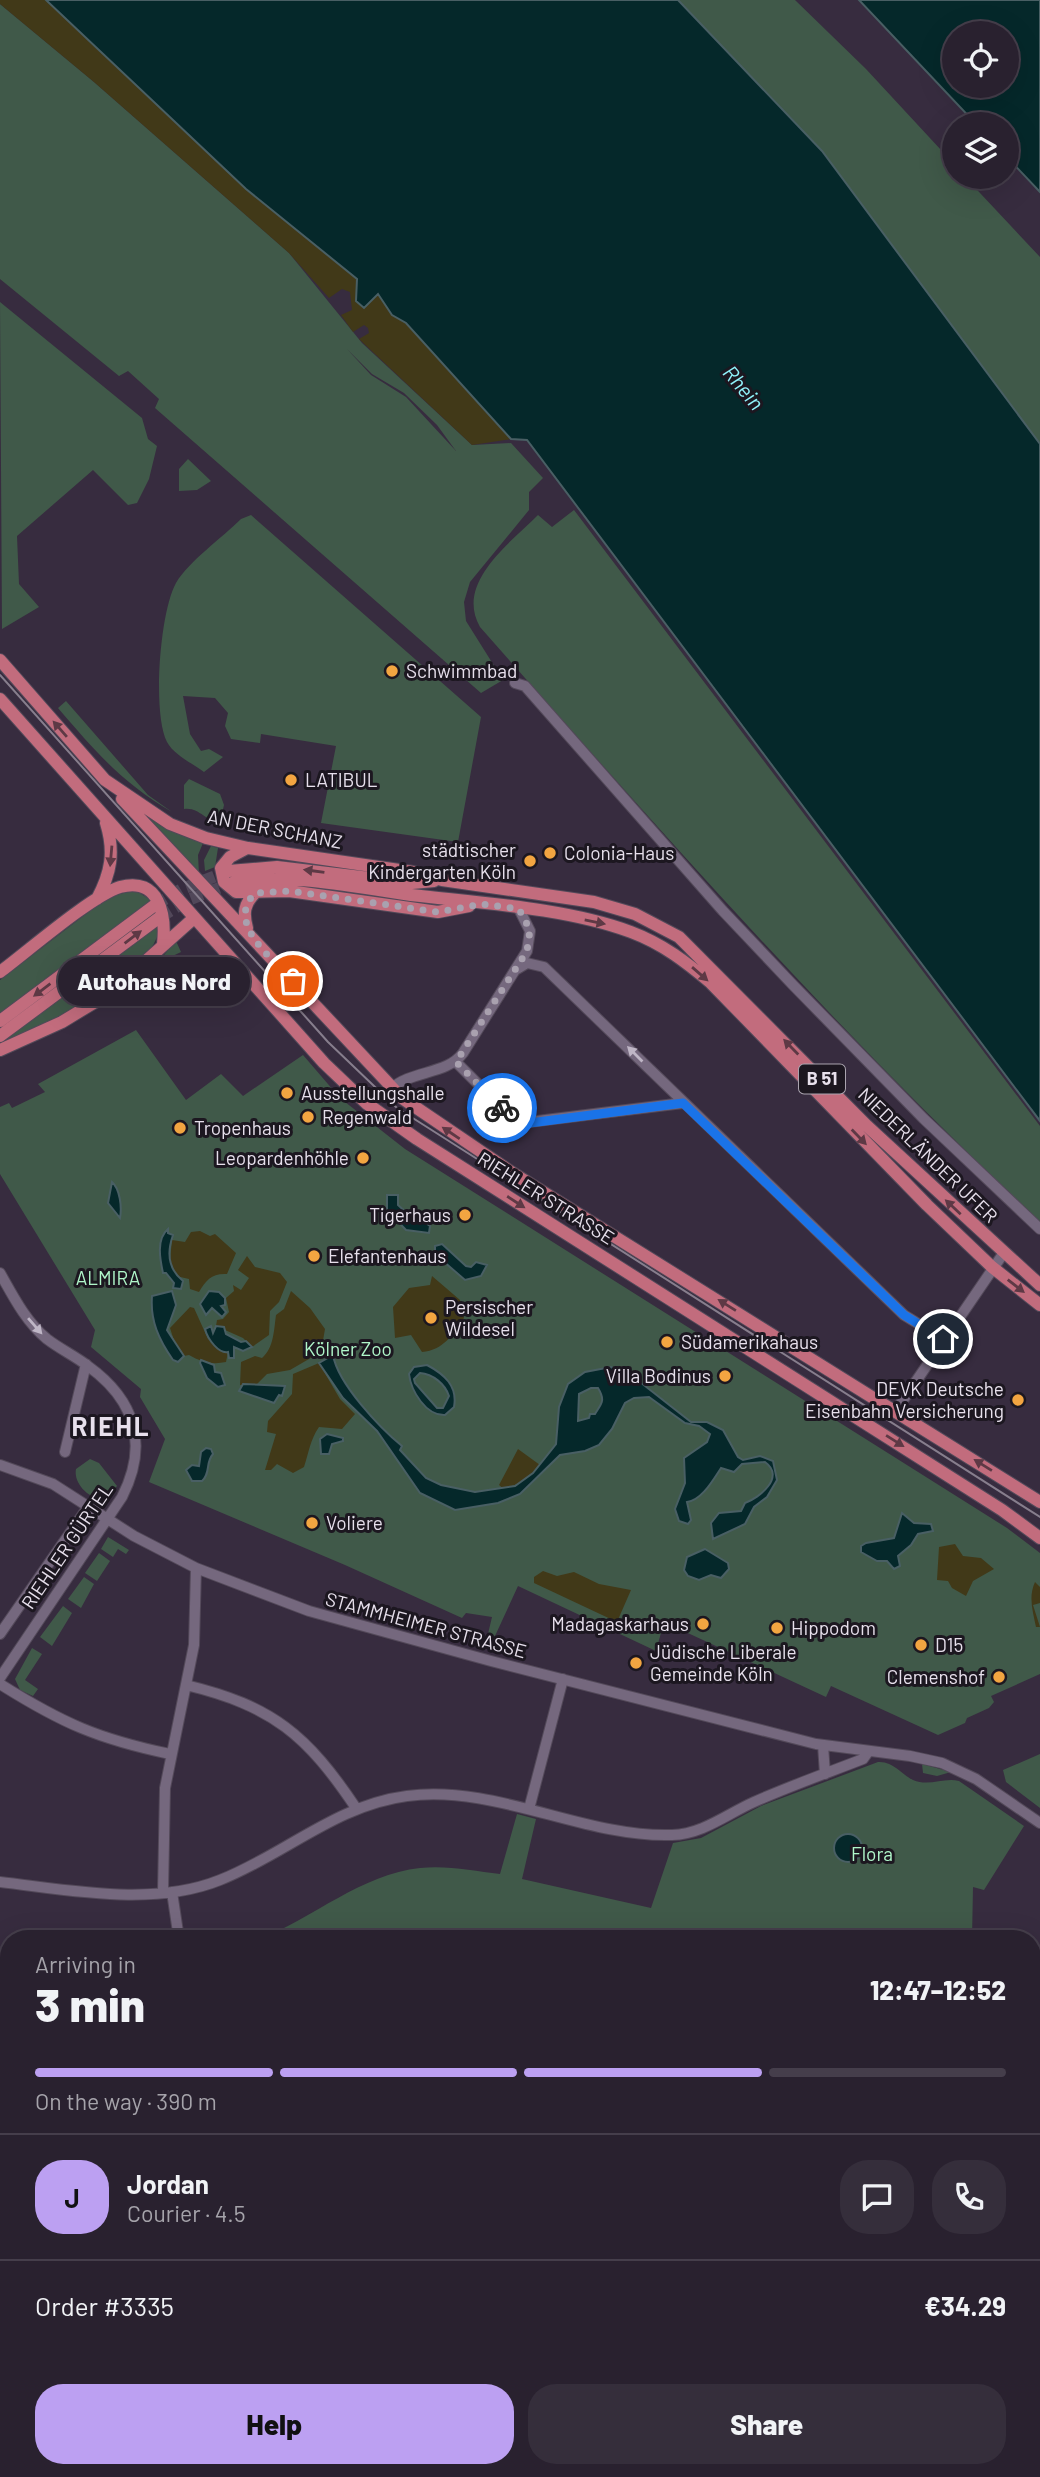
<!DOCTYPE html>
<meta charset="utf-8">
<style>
:root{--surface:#29212f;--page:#352e3b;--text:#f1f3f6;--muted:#a5a3aa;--line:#453e4b;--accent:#bca0f2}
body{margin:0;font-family:Barlow,sans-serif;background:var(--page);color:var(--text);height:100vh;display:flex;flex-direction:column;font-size:26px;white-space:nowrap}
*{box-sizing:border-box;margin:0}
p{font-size:23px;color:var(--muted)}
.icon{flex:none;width:38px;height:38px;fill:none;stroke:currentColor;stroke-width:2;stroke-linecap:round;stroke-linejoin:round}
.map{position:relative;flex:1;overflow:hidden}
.details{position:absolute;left:0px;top:1930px;width:1041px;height:548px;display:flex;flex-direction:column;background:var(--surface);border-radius:28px 28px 0 0;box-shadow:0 7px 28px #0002,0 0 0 2px var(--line)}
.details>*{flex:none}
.buttons{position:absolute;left:942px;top:21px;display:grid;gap:14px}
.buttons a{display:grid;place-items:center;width:77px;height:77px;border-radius:50%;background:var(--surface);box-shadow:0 7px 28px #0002,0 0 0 2px var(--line);font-size:35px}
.pin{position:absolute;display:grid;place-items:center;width:60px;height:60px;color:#fff;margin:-30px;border:4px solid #fff;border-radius:50%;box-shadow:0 2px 7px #0007}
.courier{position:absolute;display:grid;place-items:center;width:70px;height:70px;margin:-35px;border:5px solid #1a73e8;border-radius:50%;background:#fff;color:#222;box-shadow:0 2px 9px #0007}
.bubble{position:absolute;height:49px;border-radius:24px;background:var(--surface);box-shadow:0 7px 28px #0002,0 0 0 2px var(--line);font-size:23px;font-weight:800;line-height:49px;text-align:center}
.head em{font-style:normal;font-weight:800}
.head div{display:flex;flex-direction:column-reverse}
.head{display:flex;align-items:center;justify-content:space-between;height:119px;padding:0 35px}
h1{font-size:46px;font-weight:800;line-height:52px}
.bar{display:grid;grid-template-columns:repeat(4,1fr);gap:10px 7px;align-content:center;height:84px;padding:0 35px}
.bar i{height:9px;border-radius:5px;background:var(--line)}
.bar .current{background:var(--accent)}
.bar p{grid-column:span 4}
.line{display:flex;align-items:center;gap:18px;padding:0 35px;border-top:2px solid var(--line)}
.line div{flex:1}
.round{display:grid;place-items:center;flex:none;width:74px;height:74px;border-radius:28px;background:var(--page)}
.primary-button{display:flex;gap:14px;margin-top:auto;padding:14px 35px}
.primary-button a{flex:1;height:80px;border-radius:28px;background:var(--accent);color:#111;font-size:28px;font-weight:800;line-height:80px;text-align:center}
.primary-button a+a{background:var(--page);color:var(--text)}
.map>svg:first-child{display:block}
.medical{fill:#46352a}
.green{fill:#405949;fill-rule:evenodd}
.sand{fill:#413918}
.water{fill:#05282a;stroke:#495f64;stroke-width:2;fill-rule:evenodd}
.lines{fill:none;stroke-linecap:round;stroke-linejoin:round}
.major-tunnel{stroke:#514759;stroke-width:12;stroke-dasharray:12 6;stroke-linecap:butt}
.minor-casing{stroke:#534959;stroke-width:12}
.major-casing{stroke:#534959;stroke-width:14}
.highway-casing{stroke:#534959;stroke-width:18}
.minor{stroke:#75687e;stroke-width:10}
.major{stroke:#c26c7d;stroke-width:12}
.highway{stroke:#f66f7c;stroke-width:16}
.tram{stroke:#877e8d;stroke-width:2}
.highway-bridge-casing{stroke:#534959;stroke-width:18;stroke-linecap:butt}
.highway-bridge{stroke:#f66f7c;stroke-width:16}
.oneway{fill:#5e3945}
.oneway2{fill:#bfb6c6}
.done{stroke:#a9a1af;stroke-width:7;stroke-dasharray:0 12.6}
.route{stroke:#1a73e8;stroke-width:9}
.poi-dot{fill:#f2a541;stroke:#1c1720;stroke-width:2.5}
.labels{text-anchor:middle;stroke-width:6;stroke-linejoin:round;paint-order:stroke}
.shield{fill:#1c1720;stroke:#aaa4af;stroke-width:2}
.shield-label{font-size:18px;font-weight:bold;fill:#e7e0ec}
.poi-label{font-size:19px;fill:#e7e0ec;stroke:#1c1720;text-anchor:start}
.street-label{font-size:19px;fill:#e7e0ec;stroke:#1c1720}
.park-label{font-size:19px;fill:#b0f7ca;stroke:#1c1720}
.water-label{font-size:21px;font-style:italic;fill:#90f3fb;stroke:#1c1720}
.district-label{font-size:26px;font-weight:bold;letter-spacing:2px;fill:#e7e0ec;stroke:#1c1720}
</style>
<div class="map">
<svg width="1040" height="2477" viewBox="0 0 1040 2477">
<rect width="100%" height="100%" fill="#372c3f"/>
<path class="medical" d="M328,2469h209l-2,8h-207z"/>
<path class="green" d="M678,0h117l71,69 88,95v13h11l75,80v187l-218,-293z
M0,4l94,78 195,171 73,90 110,102 39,-2 32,35 -14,14v18l-59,72 -6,20 2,19 37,59 -22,13 -326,-285 4,-9 -31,-28 -9,5 -119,-97zM347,349l25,25 32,19 33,32 19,26 -50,-54 -35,-22z
M0,302l142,116 6,21 9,7 -8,33 -12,24 -9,2 -35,-35 -76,66 2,48 20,23 -37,22z
M188,459l23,22 -14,9 -18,1v-22z
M574,510l466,616v96c-199,-186 -380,-391 -560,-595 -25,-44 29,-83 58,-112l14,12z
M251,515l230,202 -23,125 -137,-19 15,-77 -75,-12 -1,9 -29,-4 -6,-13 3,-13 -13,-15 -32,-2 7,38 11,17 8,-2 14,8 -19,15c-12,-9 -30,-17 -37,-30 -15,-29 -7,-131 9,-159 13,-22 46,-45 65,-64z
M66,701l82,94 24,17c-51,-30 -76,-60 -114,-104z
M189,779l31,15 4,11 -4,17c-15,0 -20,-15 -36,-13v-24z
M147,816l56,27 -5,12 1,19z
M211,846l7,2 -3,19 -10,4 -1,-11z
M135,890l17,11 -152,114v-35l108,-83z
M160,924c-4,54 -117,102 -160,123v-4z
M176,941l5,11 -25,12 3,7 -8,-1z
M145,975l9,9 -39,19 -2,-3z
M136,1030l50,70 35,-26 22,22 60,-41 37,43 65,51 602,379 33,25v121l-49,22 3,6 -5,6 -22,10 -2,5 -27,12 -107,-49 -5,11 -162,-75 -8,29 -138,-65 -23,50 -7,-2 4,-17 -26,-4 -4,5 -117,-53 -196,-83 16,-43 -25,-42 1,-8 -50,-42 4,-17 -95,-156v-67l9,-4 3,5 33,-16 -7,-8z
M90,1459l9,4 18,23 -11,13c-15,2 -33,-15 -30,-30z
M108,1537l21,13 -3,4 -8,-5 -5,8 -12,-8z
M99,1553l11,8 -13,20 -12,-8z
M84,1577l10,7 -13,24 -13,-9z
M63,1606l9,7 -20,33 -12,-9z
M32,1648l10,6 -17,26 13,9 -5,7 -13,-6 -5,-11z
M1040,1754v54l-34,-26 -3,-12z
M878,1762c15,-1 23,12 35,18 16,7 31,-3 46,1l65,45 -40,64 -11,-3 -1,52h-712c53,-21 102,-65 160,-71 27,-3 54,3 80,6l17,-60 19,5 -14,60 129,29 22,-65 28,-5 60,-32z
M922,1764l29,8 -14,4 -14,-3z
M0,2333h9v136h319v8h-328z"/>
<path class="sand" d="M0,0h46l5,4 195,185 112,90 -2,22 8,7 13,-15c12,11 15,22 29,30l105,116 -39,6 -113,-106 10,-6 -1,-5 -4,-3 -11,7 -12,-17 11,-5 -2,-18 -8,-3 -13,9 -40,-45 -195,-171 -94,-78z
M200,1231l10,5 5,-2 21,19 -9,21c-15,-1 -21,6 -28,18l-9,-3 -1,-10 -13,-3 -6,-16 2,-20 13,2 6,-10z
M247,1256l8,11 25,6 7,9 -8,20 -9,9 -1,24 -17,12 -9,-9 -27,-12 1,-6 6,-1 6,-7 -3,-14 8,-7 -1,-6 8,5 8,-12 -11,-8z
M432,1276l28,24 4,18c-12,17 -20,32 -42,34l-11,-17 -16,3 -2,-31 16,-19 21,-3z
M291,1291l19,17 15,21 -4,23 -31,18 -23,4 -11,11h-16l1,-23 14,-6 7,2c12,-10 12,-29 14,-43l8,-6z
M190,1307l4,1 14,31 20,13 -2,10c-14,3 -25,0 -37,-7l-5,1 -8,-9 -6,-19z
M319,1363l21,36 15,15 -13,15 -23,-2c-9,13 -10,25 -15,40l-11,6 -16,-9 -6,6h-6l11,-36 -9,-2 1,-11 24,-27 1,-20z
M518,1449l22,16 -15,16 -21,8 -5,-4z
M955,1544l8,12 18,2 13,11 -21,12 -7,15 -14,-8 -4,-7 -11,-1 2,-33z
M543,1571l14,5 17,-4 25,12 32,6 -14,32 -83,-39v-6z
M1035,1582l5,5v16l-7,2 7,22h-4c-3,-15 -8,-30 -1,-45z"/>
<path class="water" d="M46,0h632l144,151 218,293v677l-513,-681 -16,-1 -105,-116 -14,-8 -14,-21 -14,14 -8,-7 1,-22 -111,-90z
M859,0h181v192l-34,-36v-32h-30zM954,33h52v53h-52z
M112,1182c8,7 10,25 8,36l-12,-15z
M387,1195h11v10c14,14 20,11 32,21l-1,7 -23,-3 -19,-20z
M168,1229v4l5,2c-6,17 -5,34 10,46l-2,8 -8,-1 1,-5 -8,-10h-3c-3,-14 -7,-34 5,-44z
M442,1244l24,22 5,1 5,-5 11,3 -6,11 -16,4 -30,-26v-8z
M172,1291l4,14 -9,25 17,26 -6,6 -5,-2c-14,-20 -23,-39 -21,-64z
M209,1291l10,1 6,6v7l-4,1 5,6 -4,5 -10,-9 -6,7 -6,-11z
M211,1326l2,7 3,-7 8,1 2,7 15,8 5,-1 6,6 -9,4 -9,-4v11h-5l-1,-6c-9,2 -20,-12 -23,-23z
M333,1355c5,29 47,73 69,91l-2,4 26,28 15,7 34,7 40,-6 18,-13 23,-29 3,-37 9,-23 17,-12 26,-5 29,15 51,40h16l16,8 15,27 5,3 17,-4 13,5 4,19 -10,17 -13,10 -9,17 -32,15 -2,-16 8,-10 22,-2 4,-8c14,-5 41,-26 20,-41l-23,2 -8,8 -13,-4c-8,12 -19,32 -34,34l4,18 -3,4 -9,-3 -4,-12 10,-26 -1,-25 23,-16 3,-8 -11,-8 -14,-3 -36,-26 -15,1 -9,5 -13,26 -13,16 -14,6 -25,4 -40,39 -22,9 -43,7 -35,-17 -43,-62 -34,-33 -24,-35zM591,1388h7c8,13 3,16 -3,26h-5l-1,4 -11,3 1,-27z
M201,1360l13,5 1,7 6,1 4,12 -7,2 -11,-9 -7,-15z
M427,1365c17,9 31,21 27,42l-9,8c-19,1 -34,-24 -36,-41l5,-7zM420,1373c13,1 25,11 29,23l-6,12h-6l-22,-25 -1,-4z
M243,1384l42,2 -3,10 -3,-1 -5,8 -35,-12z
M327,1434l16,4v3l-11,3 -3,10h-8l-1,-15z
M206,1448l5,1 2,5c-8,9 -2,19 -11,27h-10l-6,-11 6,-5 7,1 2,-14z
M902,1513l12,10 17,1 2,7 -15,3 -7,11 -13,11 2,10 -6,3 -7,-8h-10l-16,-9v-6l5,-3 28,-5z
M705,1549l23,14 1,6 -8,9 -10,-3 -12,5 -11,-4 -4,-6 3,-13z
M834 1848a14 14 0 1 1 28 0a14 14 0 1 1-28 0Z"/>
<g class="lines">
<path class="major-tunnel" d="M155,905l27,-16 47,-18
M160,917l28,-17 44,-17"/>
<defs>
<path id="minor" d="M515,683l10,3 198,225 70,74 131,134 116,110
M517,969l10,-6 17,4 360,348 39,24
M456,1062l52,52 13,9 162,-20
M391,1089c20,-19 56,-14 72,-36l64,-102 3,-20 -11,-22
M0,1273c13,23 26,49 47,66 13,10 28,17 41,27 47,34 61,78 34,131l-122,181
M895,1412l108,-158
M65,1452l21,-88
M0,1465l53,19 81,52 62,32 113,43 182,50 325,83 94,12 32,7 34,16 64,44
M0,1634l88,-127
M0,1684c62,39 98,55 170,70
M186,1685c87,21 121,50 170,123
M823,1745l2,29
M529,1809l34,-130
M0,1882c70,8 153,25 220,-2 64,-25 116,-75 187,-84 89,-12 177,42 265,39 31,-1 55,-21 82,-33 36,-16 73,-29 109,-43l5,-7
M163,1892l2,-104 29,-143 2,-77
M172,1892l7,47
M0,2018h9
M1032,2114l8,-22
M848,2477l6,-8"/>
<path id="major" d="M0,660l105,120 65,44 36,14 42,10 165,24 29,8 152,22 41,12 44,23 188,189 173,159
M0,699l324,364 42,40 51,36 585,371 38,28
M122,799l280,299 109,74 529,330
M247,848l-17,9 -9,11 3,14 12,10 53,-1 149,21 31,-6
M229,871l48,-4 135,16 22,-2
M232,883c59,-11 121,4 179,12 69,8 156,13 220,37 32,12 55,30 80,51l216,222 65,62 48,38
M97,899c14,-26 18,-47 9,-76
M247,928c-4,-15 -3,-24 8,-35
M0,972c27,-20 91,-76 120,-85 40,-11 46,29 43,57
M0,1021l155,-116
M0,1036l160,-119
M0,1050l62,-28 48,-29 84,-75
M1032,2190l8,-18
M0,2231l9,-1
M0,2256l9,-1
M1032,2314l8,-11
M979,2477l1,-8
M998,2477v-8"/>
<path id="highway" d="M1032,2272l8,-21"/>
</defs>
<use href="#minor" class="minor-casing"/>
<use href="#major" class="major-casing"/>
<use href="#highway" class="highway-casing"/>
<use href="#minor" class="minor"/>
<use href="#major" class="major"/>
<use href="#highway" class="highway"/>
<path class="tram" d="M0,675l328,367 69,66 643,409
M1032,2228h8
M0,2241h9"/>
<defs>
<path id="highway-bridge" d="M1032,2230l8,-19"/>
</defs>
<use href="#highway-bridge" class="highway-bridge-casing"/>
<use href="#highway-bridge" class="highway-bridge"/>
</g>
<defs><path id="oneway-solid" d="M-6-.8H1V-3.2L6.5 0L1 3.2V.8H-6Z" transform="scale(1.75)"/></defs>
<g class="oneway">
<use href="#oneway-solid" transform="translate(60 729) rotate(-131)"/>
<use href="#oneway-solid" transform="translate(111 856) rotate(95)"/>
<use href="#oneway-solid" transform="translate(314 871) rotate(-172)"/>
<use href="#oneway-solid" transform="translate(595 922) rotate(11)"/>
<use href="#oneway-solid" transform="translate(133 937) rotate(-37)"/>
<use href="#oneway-solid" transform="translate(700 974) rotate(41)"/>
<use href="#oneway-solid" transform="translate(42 990) rotate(143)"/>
<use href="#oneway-solid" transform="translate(791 1047) rotate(-134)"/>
<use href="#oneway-solid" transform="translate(451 1133) rotate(-146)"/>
<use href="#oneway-solid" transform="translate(859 1137) rotate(46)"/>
<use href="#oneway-solid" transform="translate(516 1202) rotate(33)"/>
<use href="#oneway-solid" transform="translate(953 1207) rotate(-137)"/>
<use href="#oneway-solid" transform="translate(1016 1286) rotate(38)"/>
<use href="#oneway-solid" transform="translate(727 1305) rotate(-148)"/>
<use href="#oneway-solid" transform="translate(895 1441) rotate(32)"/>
<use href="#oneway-solid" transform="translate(983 1465) rotate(-148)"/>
</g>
<g class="oneway2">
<use href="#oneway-solid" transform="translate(635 1054) rotate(-135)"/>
<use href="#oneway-solid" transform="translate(35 1326) rotate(49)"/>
</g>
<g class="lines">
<path class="done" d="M293,981c-21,-23 -68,-58 -38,-88l34,-2 149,21 44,-8 37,5 11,21 -3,21 -71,111 46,46"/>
<path class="route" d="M502,1108l12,12 16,3 153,-20 221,212 39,24"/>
</g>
<g class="poi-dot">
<circle cx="392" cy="671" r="7"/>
<circle cx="291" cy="780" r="7"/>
<circle cx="550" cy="853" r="7"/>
<circle cx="530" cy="861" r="7"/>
<circle cx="287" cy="1093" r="7"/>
<circle cx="308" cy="1117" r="7"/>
<circle cx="180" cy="1128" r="7"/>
<circle cx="363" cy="1158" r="7"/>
<circle cx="465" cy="1215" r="7"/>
<circle cx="314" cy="1256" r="7"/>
<circle cx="431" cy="1318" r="7"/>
<circle cx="667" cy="1342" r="7"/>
<circle cx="725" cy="1376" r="7"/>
<circle cx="1018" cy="1400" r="7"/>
<circle cx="312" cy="1523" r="7"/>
<circle cx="703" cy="1624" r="7"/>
<circle cx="777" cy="1628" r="7"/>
<circle cx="921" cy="1645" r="7"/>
<circle cx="636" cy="1663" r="7"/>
<circle cx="999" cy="1677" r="7"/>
</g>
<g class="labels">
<rect class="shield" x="799" y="1064.5" width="46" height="29" rx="5"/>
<g class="shield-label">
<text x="822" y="1085">B 51</text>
</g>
<g class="poi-label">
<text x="406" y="678">Schwimmbad</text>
<text x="305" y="787">LATIBUL</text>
<text x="516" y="857" text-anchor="end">städtischer<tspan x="516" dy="22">Kindergarten Köln</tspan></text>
<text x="564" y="860">Colonia-Haus</text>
<text x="301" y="1100">Ausstellungshalle</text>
<text x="322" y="1124">Regenwald</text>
<text x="194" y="1135">Tropenhaus</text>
<text x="349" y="1165" text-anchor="end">Leopardenhöhle</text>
<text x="451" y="1222" text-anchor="end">Tigerhaus</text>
<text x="328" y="1263">Elefantenhaus</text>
<text x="445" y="1314">Persischer<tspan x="445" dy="22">Wildesel</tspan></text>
<text x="681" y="1349">Südamerikahaus</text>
<text x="711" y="1383" text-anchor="end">Villa Bodinus</text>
<text x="1004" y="1396" text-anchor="end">DEVK Deutsche<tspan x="1004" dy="22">Eisenbahn Versicherung</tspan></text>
<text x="326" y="1530">Voliere</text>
<text x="689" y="1631" text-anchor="end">Madagaskarhaus</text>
<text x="791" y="1635">Hippodom</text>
<text x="935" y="1652">D15</text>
<text x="650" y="1659">Jüdische Liberale<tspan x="650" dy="22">Gemeinde Köln</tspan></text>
<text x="985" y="1684" text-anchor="end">Clemenshof</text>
</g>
<g class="street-label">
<text transform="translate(275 829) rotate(11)" y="7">AN DER SCHANZ</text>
<text transform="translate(928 1155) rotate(44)" y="7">NIEDERLÄNDER UFER</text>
<text transform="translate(546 1198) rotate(32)" y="7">RIEHLER STRASSE</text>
<text transform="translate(67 1546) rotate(-56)" y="7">RIEHLER GÜRTEL</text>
<text transform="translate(426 1625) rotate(15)" y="7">STAMMHEIMER STRASSE</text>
</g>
<g class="park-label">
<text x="108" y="1285">ALMIRA</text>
<text x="348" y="1356">Kölner Zoo</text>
<text x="872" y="1861">Flora</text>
</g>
<g class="water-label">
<text transform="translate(743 388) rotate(50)" y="7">Rhein</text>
</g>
<g class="district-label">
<text x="111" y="1436">RIEHL</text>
</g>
</g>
</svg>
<div class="buttons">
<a><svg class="icon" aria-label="locate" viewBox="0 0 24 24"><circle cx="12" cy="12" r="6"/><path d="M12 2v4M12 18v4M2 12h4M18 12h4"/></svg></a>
<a><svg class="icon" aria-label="layers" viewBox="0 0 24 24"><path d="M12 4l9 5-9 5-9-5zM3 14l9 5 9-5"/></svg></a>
</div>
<div class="pin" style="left:293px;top:981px;background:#ea580c"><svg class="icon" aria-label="bag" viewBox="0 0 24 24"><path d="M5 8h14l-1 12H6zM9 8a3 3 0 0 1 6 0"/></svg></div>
<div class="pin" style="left:943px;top:1339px;background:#1f2937"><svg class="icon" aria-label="home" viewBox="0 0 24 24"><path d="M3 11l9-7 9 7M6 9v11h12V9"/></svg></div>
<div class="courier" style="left:502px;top:1108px"><svg class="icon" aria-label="bike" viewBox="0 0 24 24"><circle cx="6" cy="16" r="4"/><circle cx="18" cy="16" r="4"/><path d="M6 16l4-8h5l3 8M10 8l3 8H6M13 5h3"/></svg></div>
<div class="bubble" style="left:58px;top:957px;width:192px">Autohaus Nord</div>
<section class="details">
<div class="head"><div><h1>3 min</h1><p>Arriving in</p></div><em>12:47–12:52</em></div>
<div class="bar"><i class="current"></i><i class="current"></i><i class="current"></i><i></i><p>On the way · 390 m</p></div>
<div class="line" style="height:126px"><b class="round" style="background:var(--accent);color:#111">J</b><div><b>Jordan</b><p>Courier · 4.5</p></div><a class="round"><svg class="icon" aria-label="chat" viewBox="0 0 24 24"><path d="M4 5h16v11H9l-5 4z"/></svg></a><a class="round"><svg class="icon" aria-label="phone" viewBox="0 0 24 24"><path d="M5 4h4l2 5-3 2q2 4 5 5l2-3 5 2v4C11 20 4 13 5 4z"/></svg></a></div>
<div class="line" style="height:91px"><div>Order #3335</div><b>€34.29</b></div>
<div class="primary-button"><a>Help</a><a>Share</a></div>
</section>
</div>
